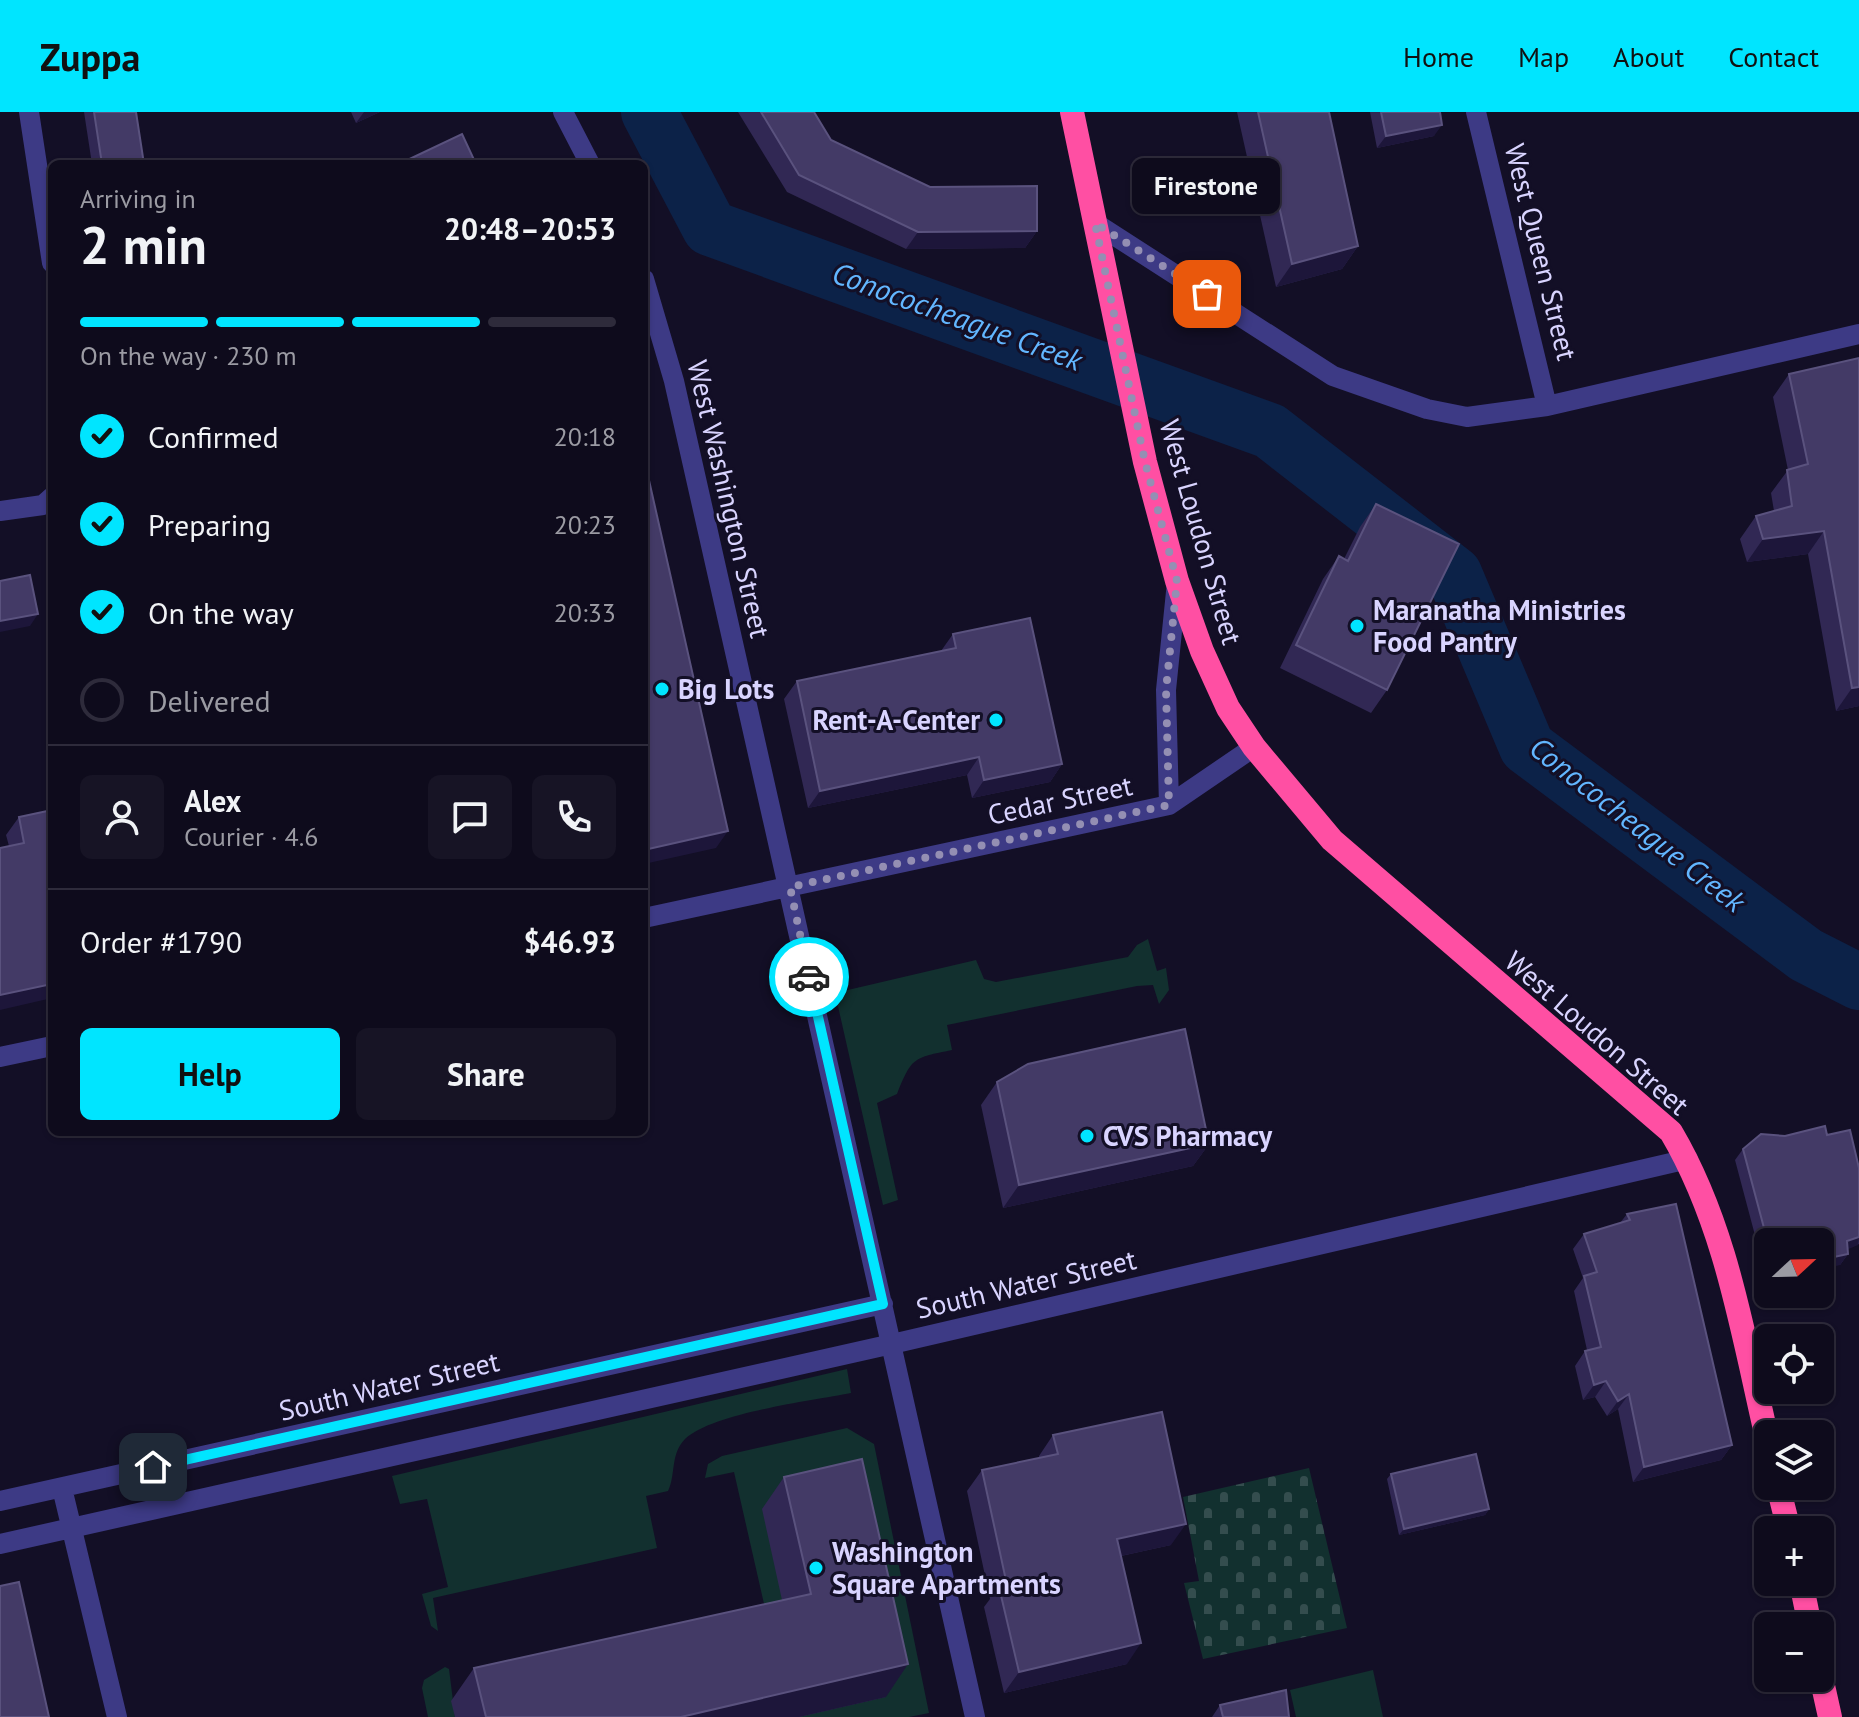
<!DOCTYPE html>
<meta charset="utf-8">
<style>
:root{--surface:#0e0b1c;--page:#171425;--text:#f1f3f6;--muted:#9b9ba3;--line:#2e2b3b;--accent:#00e5ff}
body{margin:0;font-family:"PT Sans",sans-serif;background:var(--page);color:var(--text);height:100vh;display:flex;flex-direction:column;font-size:30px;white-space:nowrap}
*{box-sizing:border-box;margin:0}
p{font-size:26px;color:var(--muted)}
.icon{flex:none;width:44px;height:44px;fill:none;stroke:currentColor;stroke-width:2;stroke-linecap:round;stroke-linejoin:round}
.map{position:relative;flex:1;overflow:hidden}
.details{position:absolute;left:48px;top:48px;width:600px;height:976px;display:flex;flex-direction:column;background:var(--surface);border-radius:12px;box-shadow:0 2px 6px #0004,0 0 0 2px var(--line)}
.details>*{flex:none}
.needle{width:52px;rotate:68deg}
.tools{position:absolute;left:1754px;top:1116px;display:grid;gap:16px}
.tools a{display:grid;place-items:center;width:80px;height:80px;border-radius:12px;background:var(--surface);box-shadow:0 2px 6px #0004,0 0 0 2px var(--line);font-size:40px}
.pin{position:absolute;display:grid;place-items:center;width:68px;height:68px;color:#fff;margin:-34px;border-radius:16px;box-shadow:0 4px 12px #0006}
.courier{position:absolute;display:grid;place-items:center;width:80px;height:80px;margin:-40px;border:6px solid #00e5ff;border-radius:50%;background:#fff;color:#222;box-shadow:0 2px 10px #0007}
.bubble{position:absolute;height:56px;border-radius:12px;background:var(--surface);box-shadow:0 2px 6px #0004,0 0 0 2px var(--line);font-size:26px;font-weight:600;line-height:56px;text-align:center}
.headline em{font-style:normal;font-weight:600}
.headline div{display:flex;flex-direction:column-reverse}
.headline{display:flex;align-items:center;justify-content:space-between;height:136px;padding:0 32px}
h1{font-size:52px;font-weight:600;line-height:60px}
.bar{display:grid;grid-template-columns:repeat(4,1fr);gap:12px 8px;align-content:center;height:96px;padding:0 32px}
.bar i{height:10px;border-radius:6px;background:var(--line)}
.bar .current{background:var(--accent)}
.bar p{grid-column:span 4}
.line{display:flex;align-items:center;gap:20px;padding:0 32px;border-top:2px solid var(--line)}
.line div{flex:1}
.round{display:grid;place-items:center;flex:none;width:84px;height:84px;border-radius:12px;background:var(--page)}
ol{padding:0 32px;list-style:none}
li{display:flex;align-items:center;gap:24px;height:88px}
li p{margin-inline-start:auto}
li .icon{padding:8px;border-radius:50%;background:var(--accent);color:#111;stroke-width:4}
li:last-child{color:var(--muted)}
li i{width:44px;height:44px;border:4px solid var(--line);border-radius:50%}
.button{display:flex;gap:16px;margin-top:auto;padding:16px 32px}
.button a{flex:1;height:92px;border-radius:12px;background:var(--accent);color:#111;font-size:32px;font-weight:600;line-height:92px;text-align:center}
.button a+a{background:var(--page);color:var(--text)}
header{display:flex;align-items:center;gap:48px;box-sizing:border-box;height:112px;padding:0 40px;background:var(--accent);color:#111}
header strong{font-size:38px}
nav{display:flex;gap:44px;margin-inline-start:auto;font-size:28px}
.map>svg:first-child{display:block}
.grass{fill:#12302f}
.cemetery{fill:url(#cemetery-stones)}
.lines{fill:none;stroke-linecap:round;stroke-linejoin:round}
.river{stroke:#0c2248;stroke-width:56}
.minor{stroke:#3d3a85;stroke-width:20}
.highway{stroke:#ff4fa3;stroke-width:24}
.wall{fill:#312854}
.shaded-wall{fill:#1d163a}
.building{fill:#433a66;stroke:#5a527e;stroke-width:2}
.done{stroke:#948fb3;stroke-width:8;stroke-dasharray:0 14.4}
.route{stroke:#00e5ff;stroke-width:10}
.poi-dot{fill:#00e5ff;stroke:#130f26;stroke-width:3}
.labels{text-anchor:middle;stroke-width:6;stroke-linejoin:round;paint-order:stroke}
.street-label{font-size:28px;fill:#d9d4ff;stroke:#130f26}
.poi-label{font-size:28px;font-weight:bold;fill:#d9d4ff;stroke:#130f26;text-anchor:start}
.water-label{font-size:30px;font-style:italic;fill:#62b6ff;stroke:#130f26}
</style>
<header>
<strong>Zuppa</strong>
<nav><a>Home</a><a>Map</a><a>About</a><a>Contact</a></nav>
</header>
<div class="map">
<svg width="1859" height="1605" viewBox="0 0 1859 1605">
<defs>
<pattern id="cemetery-stones" width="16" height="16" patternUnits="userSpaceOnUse" patternTransform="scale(2)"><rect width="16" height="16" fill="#12302f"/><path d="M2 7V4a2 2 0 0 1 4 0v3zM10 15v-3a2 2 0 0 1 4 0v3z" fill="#344d4e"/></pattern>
</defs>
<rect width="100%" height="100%" fill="#130f26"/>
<path class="grass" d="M1148,827l9,32 9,-3 3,22 -10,14 -6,-19 -16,1 -190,39 5,25c-39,8 -40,7 -55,44l-20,9 21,97 -15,5 -48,-212 141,-33 8,19 12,3 132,-25 9,-12z
M847,1257l4,24c-41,8 -138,20 -166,46 -15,15 -9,36 -17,52l-22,5 11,52 -224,50 5,33 -7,-5 -9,-32 26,-7 -21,-88 -27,5 -8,-28z
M847,1316l27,16 55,269 -20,4h-110l-11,-91 -18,4 -36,-158 -29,6 3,-14 14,-8z
M445,1555l4,2 6,48h-27l-6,-29 2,-8z
M1373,1558l10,47h-87l-6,-27z"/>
<path class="cemetery" d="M1309,1356l38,160 -144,31 -19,-76 15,-2 -16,-84z"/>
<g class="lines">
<path class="river" d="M649,0l61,116 560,203 184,143 73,173 279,208 53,27"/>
<path class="minor" d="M29,0l23,151
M563,0l27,52
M1476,0l71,294
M1095,111l238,153 94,33 40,8 80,-11 312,-72
M644,167l30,102 301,1336
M0,399l43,-6 9,-8
M1169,693l-3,-115 11,-108
M644,806l525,-113 85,-58
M0,945l52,-11
M62,1376l55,229
M0,1389l883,-197
M0,1432l892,-200 796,-185"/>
<path class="highway" d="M1072,0l73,350 32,119 25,70 26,57 26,39 78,93 339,292c56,95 72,204 97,310
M1778,1374l11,44
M1801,1470l9,44
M1820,1560l10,45"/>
</g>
<path class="wall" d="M84,0h52l8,52h-52z
M351,0h29l-24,11z
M738,0h76l17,28 99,47 107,44 -12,17 -119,1 -119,-57z
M1237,0h92l29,134 -16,23 -66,18z
M1370,0h70l-6,24 -57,12z
M1859,246v348l-23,5 -28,-157 -61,8 -7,-23 16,-23 18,-5 -3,-18 17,-23 -15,-73 16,-23z
M1376,392l11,186 -16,23 -91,-45 43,-89 16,-23 5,3 16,-32z
M953,522l109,130 -12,18 -78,16 -5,-23 -159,33 -24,-109 13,-18 144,-30z
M52,698l-52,200 9,-164 -3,-11 13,-18z
M997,970l212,62 -16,22 -190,42 -22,-103z
M1827,1023l32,33v76l-12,5 1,5 -8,11 -72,-23v32l-3,-1 -30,-113 8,-11 42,-13z
M1627,1102l105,231 -11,15 -88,22 -15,-73 -11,7 -12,-19 -12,3 -8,-34 10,-15 2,-1 -13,-59 9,-13 -10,-29 11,-15 36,-11z
M1053,1323l118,110 -50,11 6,108 -123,29 -20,-86 6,-8 -23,-108 15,-21 57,-12v-2z
M1391,1362l98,35 -4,6 -86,20 -12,-56z
M784,1365l102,220 -87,20h-344l-4,-16 23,-33 308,-68 -20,-91z
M1220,1593l69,12h-77z"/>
<path class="shaded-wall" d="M364,0h16l-24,11z
M1442,13l-8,11 -57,12 9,-12z
M1037,119l-12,17 -119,1 12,-17z
M1358,134l-16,23 -66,18 16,-23z
M1824,419l-16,23 -61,8 16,-23z
M38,502l-8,12 -30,6v-11z
M1859,575v19l-23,5 16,-23z
M979,645l-12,18 -159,33 12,-17z
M1062,652l-12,18 -78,16 12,-18z
M728,719l-12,17 -72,16v-14z
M52,872v14l-52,12v-15z
M1209,1032l-16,22 -190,42 16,-23z
M1859,1125l-1,8 -19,8 8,-12z
M1848,1142l-8,11 -20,5v-10z
M1606,1269l-11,16 -12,3 11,-15z
M1629,1282l-11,15 -11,7 11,-15z
M1732,1333l-11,15 -88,22 11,-15z
M1489,1397l-4,6 -86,20 5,-6z
M1186,1412l-15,21 -69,15 15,-21z
M1141,1531l-14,21 -123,29 15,-21z
M908,1552l-22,33 -87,20h-118z"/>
<path class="building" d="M94,0h42l8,52h-42z
M761,0h53l17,28 99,47 107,-1v45l-119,1 -119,-57z
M1258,0h71l29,134 -66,18z
M1381,0h59l2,13 -56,11z
M462,22l14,30h-77z
M1859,246v329l-7,1 -28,-157 -61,8 -7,-23 36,-10 -5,-36 21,-6 -19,-90z
M644,346l84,373 -84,19z
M1376,392l83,40 -72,146 -91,-45 43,-89 9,5z
M30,463l8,39 -38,7v-40z
M1030,506l32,146 -78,16 -5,-23 -159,34 -23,-110 159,-33 -3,-14z
M52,698v174l-52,11v-147l24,-5 -5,-26z
M1185,917l24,115 -190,41 -22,-103 31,-18z
M1825,1014l2,9 23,-5 9,38v69l-12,4 1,13 -28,6v-18h-52v1l-25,-94 18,-15 24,2z
M1676,1092l56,241 -88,22 -15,-73 -11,7 -12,-20 -12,4 -9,-34 16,-4 -17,-71 13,-4 -13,-38 46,-14 -3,-6z
M1162,1300l24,112 -69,15 24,104 -122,29 -20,-85 8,-2 -25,-115 76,-16 -5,-19z
M1476,1342l13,55 -85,20 -13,-55z
M862,1347l46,205 -227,53h-195l-12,-49 337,-74 -27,-117z
M19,1470l30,135h-49v-131z
M1286,1578l3,27h-66l-3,-12z"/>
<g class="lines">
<path class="done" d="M809,865l-19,-90 379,-82 -3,-115 11,-109 -32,-119 -50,-239 112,71"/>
<path class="route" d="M153,1355l730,-163 -74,-327"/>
</g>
<g class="poi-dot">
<circle cx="1357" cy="514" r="8"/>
<circle cx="662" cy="577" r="8"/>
<circle cx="996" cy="608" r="8"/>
<circle cx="1087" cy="1024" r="8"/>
<circle cx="816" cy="1456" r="8"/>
</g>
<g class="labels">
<g class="street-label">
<text transform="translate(1541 140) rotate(76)" y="10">West Queen Street</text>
<text transform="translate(729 387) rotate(77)" y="10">West Washington Street</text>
<text transform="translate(1201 420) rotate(74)" y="10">West Loudon Street</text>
<text transform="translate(1060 688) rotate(-12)" y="10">Cedar Street</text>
<text transform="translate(1597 921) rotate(41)" y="10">West Loudon Street</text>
<text transform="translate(1026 1172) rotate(-13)" y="10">South Water Street</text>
<text transform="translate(389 1274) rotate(-13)" y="10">South Water Street</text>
</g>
<g class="poi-label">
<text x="1373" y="508">Maranatha Ministries<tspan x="1373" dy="32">Food Pantry</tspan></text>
<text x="678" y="587">Big Lots</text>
<text x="980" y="618" text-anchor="end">Rent-A-Center</text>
<text x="1103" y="1034">CVS Pharmacy</text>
<text x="832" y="1450">Washington<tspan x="832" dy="32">Square Apartments</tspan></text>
</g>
<g class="water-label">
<text transform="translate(957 205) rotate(20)" y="10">Conococheague Creek</text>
<text transform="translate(1637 713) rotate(38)" y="10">Conococheague Creek</text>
</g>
</g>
</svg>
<div class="tools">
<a><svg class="needle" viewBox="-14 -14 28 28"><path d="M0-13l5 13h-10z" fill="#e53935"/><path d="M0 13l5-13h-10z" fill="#9b9ba3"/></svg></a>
<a><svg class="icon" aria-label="locate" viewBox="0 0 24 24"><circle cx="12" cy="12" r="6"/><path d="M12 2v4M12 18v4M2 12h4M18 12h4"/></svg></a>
<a><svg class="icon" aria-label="layers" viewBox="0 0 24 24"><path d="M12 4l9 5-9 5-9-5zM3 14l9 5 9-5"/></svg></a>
<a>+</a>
<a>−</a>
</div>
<div class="pin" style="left:1207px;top:182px;background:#ea580c"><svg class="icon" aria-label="bag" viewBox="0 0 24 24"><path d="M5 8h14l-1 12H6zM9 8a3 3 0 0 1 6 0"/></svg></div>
<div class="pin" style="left:153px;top:1355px;background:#1f2937"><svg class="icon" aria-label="home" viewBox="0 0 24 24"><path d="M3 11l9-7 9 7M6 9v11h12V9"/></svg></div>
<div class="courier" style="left:809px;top:865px"><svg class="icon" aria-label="car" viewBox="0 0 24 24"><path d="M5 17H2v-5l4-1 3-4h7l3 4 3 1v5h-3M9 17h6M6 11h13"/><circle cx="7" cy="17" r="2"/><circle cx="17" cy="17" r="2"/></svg></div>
<div class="bubble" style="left:1132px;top:46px;width:148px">Firestone</div>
<section class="details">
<div class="headline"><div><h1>2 min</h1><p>Arriving in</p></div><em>20:48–20:53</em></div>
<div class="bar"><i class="current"></i><i class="current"></i><i class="current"></i><i></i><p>On the way · 230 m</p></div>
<ol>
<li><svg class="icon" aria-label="check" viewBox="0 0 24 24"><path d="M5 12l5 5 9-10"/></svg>Confirmed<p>20:18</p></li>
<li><svg class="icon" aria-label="check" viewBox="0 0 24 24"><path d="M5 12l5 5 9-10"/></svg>Preparing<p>20:23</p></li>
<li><svg class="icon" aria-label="check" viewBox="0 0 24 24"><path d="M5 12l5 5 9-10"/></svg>On the way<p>20:33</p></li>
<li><i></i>Delivered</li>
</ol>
<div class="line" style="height:144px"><a class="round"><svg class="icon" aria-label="person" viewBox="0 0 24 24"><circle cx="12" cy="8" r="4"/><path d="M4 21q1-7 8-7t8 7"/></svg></a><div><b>Alex</b><p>Courier · 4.6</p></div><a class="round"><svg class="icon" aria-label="chat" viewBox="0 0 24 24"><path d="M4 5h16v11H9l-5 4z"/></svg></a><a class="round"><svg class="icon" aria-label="phone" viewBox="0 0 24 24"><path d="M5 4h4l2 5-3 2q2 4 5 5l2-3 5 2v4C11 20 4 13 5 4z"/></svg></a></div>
<div class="line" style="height:104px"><div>Order #1790</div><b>$46.93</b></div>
<div class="button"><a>Help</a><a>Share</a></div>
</section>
</div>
